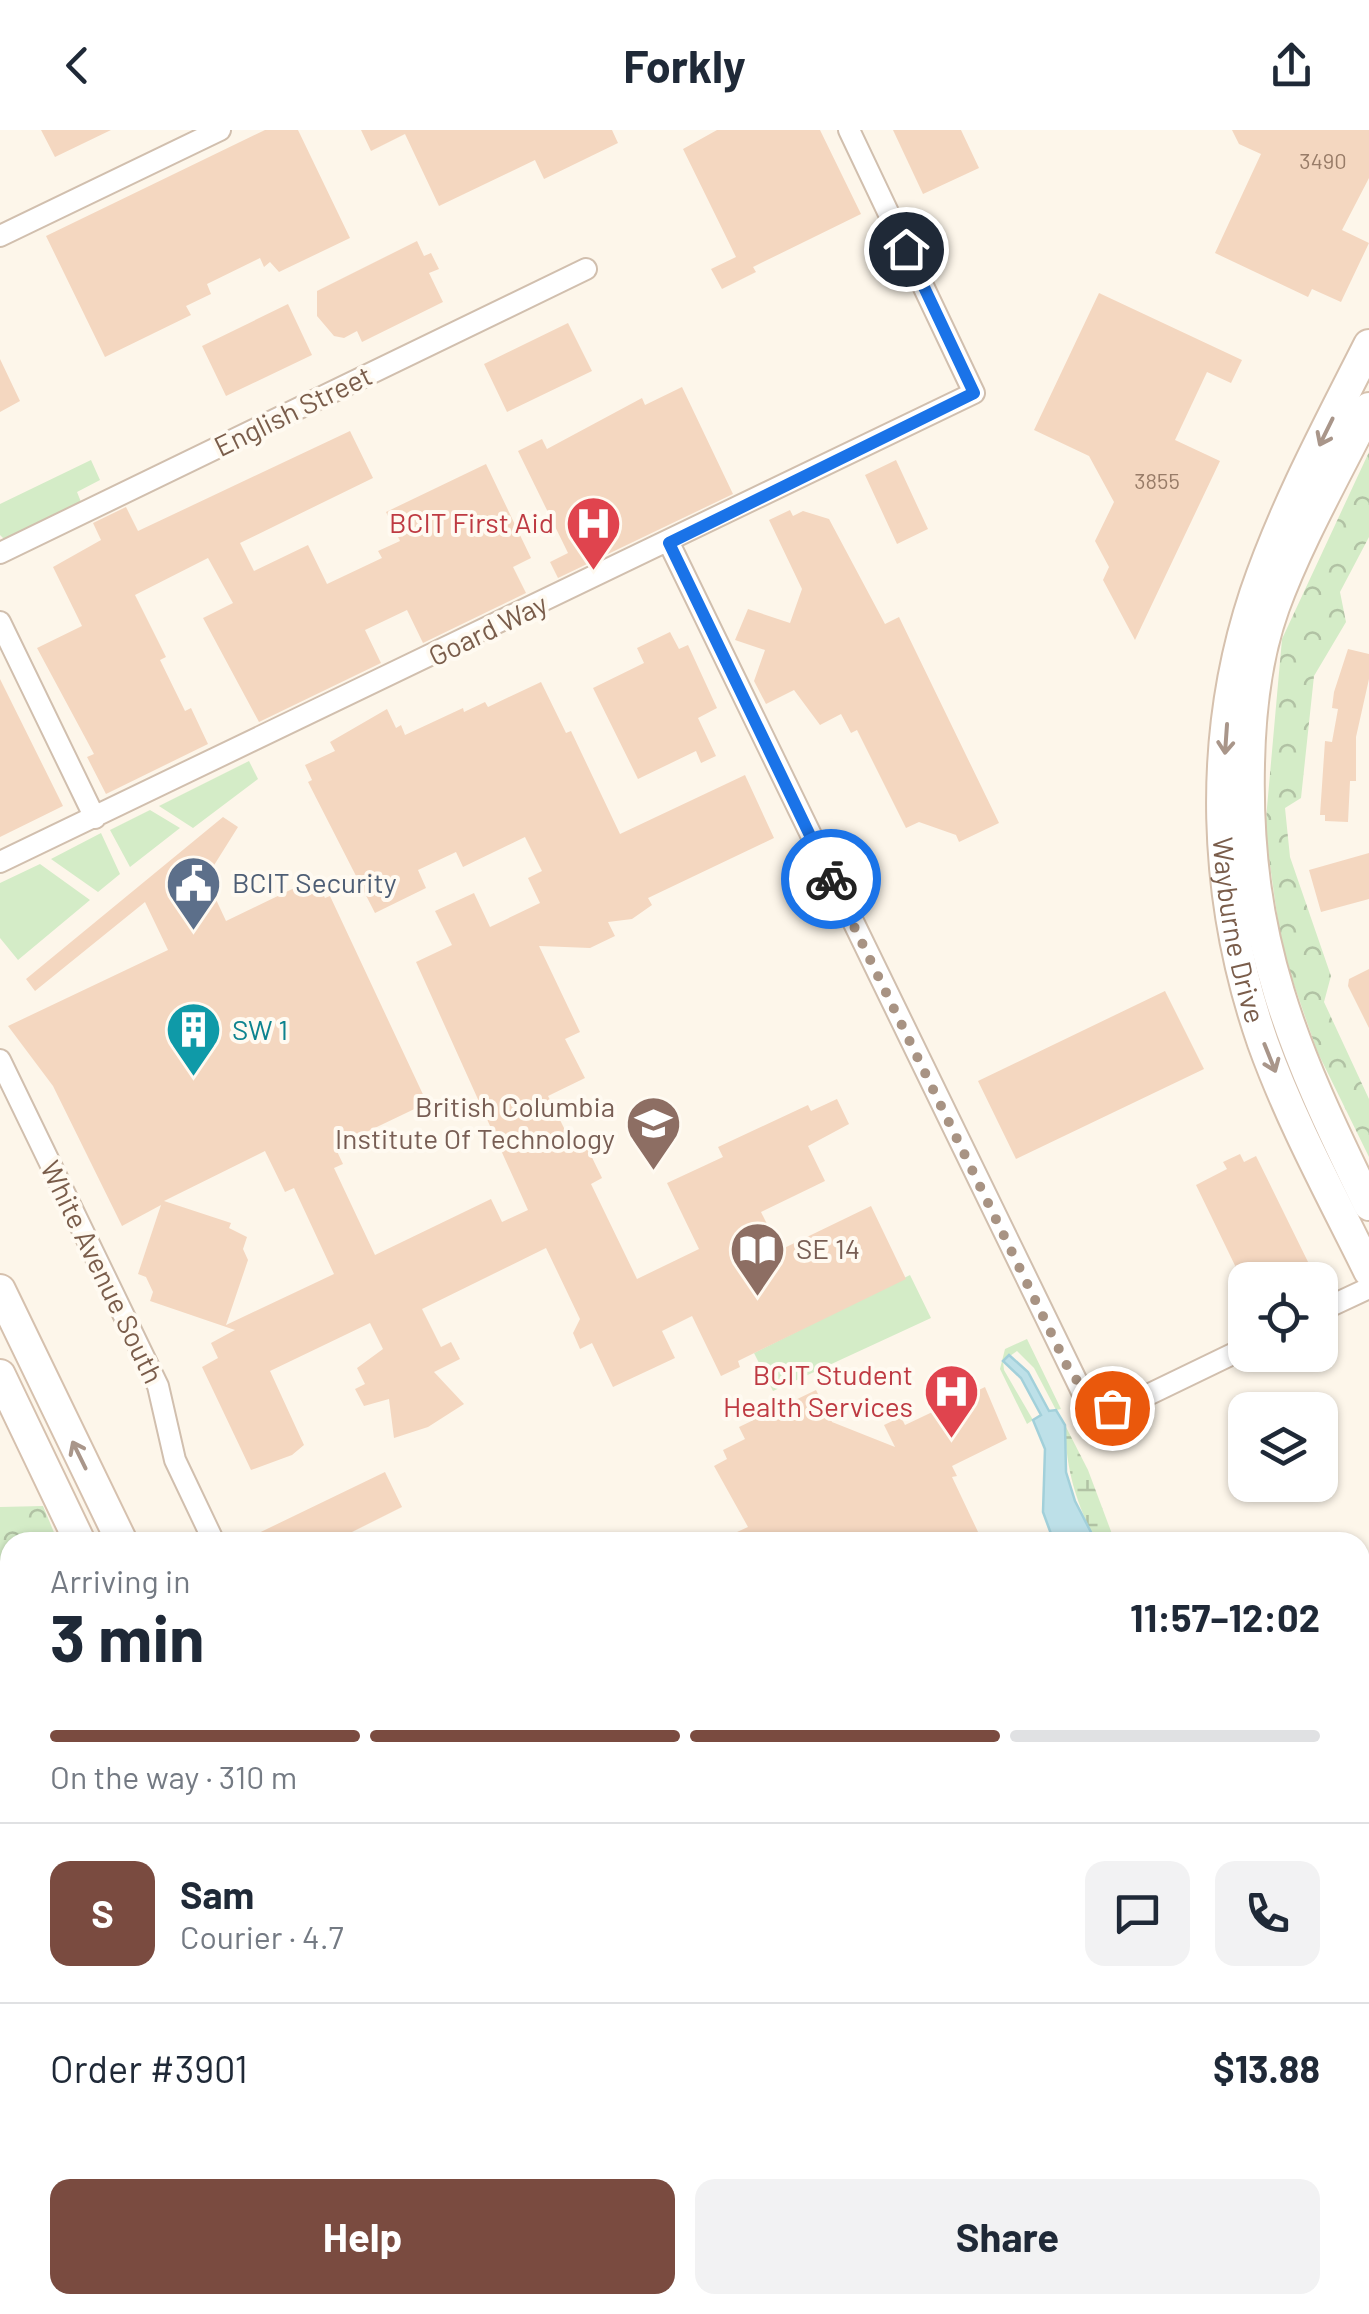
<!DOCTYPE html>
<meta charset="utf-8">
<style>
:root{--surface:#fff;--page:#f2f2f3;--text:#1f2937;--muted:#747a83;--line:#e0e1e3;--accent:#7a4b40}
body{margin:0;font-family:Barlow,sans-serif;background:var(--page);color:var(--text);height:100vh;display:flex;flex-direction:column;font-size:38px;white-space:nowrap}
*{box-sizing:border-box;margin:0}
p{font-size:32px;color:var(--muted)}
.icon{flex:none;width:55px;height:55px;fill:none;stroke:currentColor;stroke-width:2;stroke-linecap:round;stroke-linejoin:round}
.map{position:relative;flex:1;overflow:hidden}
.side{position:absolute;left:0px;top:1402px;width:1370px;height:782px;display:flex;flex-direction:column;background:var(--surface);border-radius:30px 30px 0 0;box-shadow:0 2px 8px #0004}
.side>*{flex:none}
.fabs{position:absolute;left:1228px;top:1132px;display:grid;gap:20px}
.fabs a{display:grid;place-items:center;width:110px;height:110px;border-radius:20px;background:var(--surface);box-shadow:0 2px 8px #0004;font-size:50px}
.pin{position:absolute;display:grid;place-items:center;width:85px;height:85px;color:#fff;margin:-42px;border:5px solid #fff;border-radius:50%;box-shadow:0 2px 10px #0007}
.courier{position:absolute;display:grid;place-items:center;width:100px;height:100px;margin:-50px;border:8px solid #1a73e8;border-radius:50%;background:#fff;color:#222;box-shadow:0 2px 12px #0007}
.headline em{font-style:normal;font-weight:700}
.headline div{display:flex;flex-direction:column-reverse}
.headline{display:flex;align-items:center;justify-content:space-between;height:170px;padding:0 50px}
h1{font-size:65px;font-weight:700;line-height:75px}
.bar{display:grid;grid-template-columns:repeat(4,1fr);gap:15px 10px;align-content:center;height:120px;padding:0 50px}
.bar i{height:12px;border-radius:8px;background:var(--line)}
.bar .on{background:var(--accent)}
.bar p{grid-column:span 4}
.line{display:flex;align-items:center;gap:25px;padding:0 50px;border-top:2px solid var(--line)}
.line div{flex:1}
.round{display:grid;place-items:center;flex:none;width:105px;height:105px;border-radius:20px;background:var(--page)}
.action{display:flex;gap:20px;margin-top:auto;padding:20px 50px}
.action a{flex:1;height:115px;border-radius:20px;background:var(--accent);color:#fff;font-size:40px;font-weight:700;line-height:115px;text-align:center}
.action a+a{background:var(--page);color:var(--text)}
header{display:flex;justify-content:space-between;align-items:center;height:130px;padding:0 50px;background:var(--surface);font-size:45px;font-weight:700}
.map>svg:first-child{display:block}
.green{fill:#d4ecc7}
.forest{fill:url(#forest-crowns)}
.wetland{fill:url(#wetland-marsh)}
.water{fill:#bde0e8;stroke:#a2d0da;stroke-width:2.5}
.building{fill:#f4d7c0;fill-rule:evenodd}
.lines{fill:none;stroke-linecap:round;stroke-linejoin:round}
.street-casing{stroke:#d1bfae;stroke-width:24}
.secondary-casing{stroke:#d6c1ae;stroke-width:34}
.street{stroke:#fff;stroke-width:20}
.secondary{stroke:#fff;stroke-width:30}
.oneway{stroke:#a9968a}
.done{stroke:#a89383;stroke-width:10;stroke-dasharray:0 18}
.route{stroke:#1a73e8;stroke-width:12}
.labels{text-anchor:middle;stroke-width:8;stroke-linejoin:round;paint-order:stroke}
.number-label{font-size:22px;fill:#987c68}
.street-label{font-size:28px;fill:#7a5d4b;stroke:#fffaf1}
.health-label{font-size:28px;fill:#be3a42;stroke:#fffaf1;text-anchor:end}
.service-label{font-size:28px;fill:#4e5e75;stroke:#fffaf1;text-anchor:start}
.culture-label{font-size:28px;fill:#0d838f;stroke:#fffaf1;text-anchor:start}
.education-label{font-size:28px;fill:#785e54;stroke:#fffaf1;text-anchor:end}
</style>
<header><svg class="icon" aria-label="back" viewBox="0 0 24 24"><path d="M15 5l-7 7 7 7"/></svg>Forkly<svg class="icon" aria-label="share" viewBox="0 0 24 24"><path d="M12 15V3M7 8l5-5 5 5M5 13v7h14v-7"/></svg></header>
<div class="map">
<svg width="1369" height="2184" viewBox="0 0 1369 2184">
<defs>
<pattern id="forest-crowns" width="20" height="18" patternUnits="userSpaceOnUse" patternTransform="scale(2.5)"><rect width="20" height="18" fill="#d4ecc7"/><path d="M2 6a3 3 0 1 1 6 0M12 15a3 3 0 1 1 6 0" fill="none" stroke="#b1c2a4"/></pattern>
<pattern id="wetland-marsh" width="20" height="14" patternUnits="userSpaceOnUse" patternTransform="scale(2.5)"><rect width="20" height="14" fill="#d4ecc7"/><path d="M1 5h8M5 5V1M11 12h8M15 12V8" fill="none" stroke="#b1c2a4"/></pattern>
</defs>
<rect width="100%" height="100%" fill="#fdf6ea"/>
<path class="green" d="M91,330l9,20 -23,12 4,10 -77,37 -4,-4v-31z
M249,631l9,18 -65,49 -34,-22z
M150,680l30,18 -50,39 -20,-37z
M101,703l19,41 -22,18 -47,-33z
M40,734l50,36 -72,60 -18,-22v-55z
M910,1145l21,43 -158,73 -19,-38z
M1027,1209l34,70 -5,1 -22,-42 -17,-17 -14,10 1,9 29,50 -6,4 -27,-55 5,-20z"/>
<path class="forest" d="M1369,322v85l-29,55 6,30 -32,54 -13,122 -16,10 5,49 41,119 -7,26 45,97v58l-52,-106 -35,-101 -17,-120 17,-191z
M43,1376l15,36h-48v30l-10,1v-66z
M0,1918l10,6v122l-10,-6z
M1369,1943v241h-159l-4,-9h154v-223z
M177,2175h131l-15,9h-127z"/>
<path class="wetland" d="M1065,1295l23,45 27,72h-19c-20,-40 -30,-71 -31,-117z"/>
<path class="water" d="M1009,1225l19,17 21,39 7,-1 9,15 1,47 9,29 21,41h-42l-11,-30 2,-63 -12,-29 8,-5 -20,-37 -18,-17z"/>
<path class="building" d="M41,0h70l-56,27z
M265,0h33l52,108 -71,34 -9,-10 -6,5 -4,-9 -53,26 4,10 -25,12 5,9 -86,42 -59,-121z
M361,0h251l6,13 -74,36 -9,-19 -96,46 -34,-72 -34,17z
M717,0h103l41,84 -108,53 3,5 -34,17 -11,-20 25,-12 -53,-108z
M893,0h68l18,38 -56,26z
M1232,0h137v48l-27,52 27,13 -28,59 -29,-13 -4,8 -93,-44 46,-99 -22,-10z
M417,111l7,15 7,-3 8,16 -10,4 14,29 -81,40 -5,-11 -13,7 -10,-2 -17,-20v-25z
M1099,163l143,67 -11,23 -24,-11 -32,68 45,21 -85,179 -32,-60 6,-13 -14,-26 19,-39 -25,-46 -55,-26z
M288,174l24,51 -86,41 -24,-50z
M568,193l24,48 -85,41 -23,-48z
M0,229l20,42 -20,11z
M682,257l51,107 -175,84 -8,-16 18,-9 -50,-102 24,-12 5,10 95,-51 3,7z
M350,301l23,47 -133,65 14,28 54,-26 19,39 55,-26 -4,-7 22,-10 -14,-29 100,-48 45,94 -18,9 13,26 -103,50 -16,-33 -42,20 16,33 -122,59 -56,-104 30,-15 -25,-45 -73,37 31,62 -6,3 25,51 6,-3 17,36 -102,50 -19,-37 7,-3 -57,-106 45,-22 -29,-59 48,-27 -8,-17 33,-16 12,24z
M896,330l32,69 -31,15 -32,-69z
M790,380l3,6 10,-5 26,8 56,105 14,-7 100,206 -40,19 -3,-7 -37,-13 -13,6 -49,-98 -6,3 -10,-19 -21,11 -26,-35 -28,14 -12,-23 11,-31 -30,-10 13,-31 42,14 12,-34 -33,-69z
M670,502l9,17 9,-4 29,63 -19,10 18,38 -15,7 -5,-12 -58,28 -45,-91 51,-25 -7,-15z
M1348,519l21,5v25l-13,58v44h-6l-2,41 -23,-1v-6h-5l5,-74 7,1 6,-33 -6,-1 2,-16z
M0,549l63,127 -63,31z
M541,552l25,51 5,-2 49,103 125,-59 29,63 -126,60 4,7 -20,14 -24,3 7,14 -25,12 -51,-2 41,86 -15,7 20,39 -37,18 25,50 11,-5 18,37 -11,6 46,95 62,-30 -32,-66 56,-26 -5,-10 90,-42 3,6 26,-12 12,25 -41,22 17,35 -64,31 19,38 91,-44 35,73 -168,82 2,6 -19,9 -29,-60 -30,15 13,27 -62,29 -21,-44 -12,6 -7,-16 7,-14 -34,-71 -124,61 19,38 10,-5 9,17 -26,13 30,32 -36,23 -34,11 -5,-39 -25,7 -9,-17 10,-5 -8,-16 26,-19 -13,-26 -100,48 34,74 -12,10 -41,15 -49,-103 16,-9 -7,-15 24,-13 -85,-29 3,-9 -7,-15 -8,-3 23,-69 -39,21 -69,-140 -45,-60 160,-76 -23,-48 -110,89 -9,-12 197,-162 15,10 -32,51 20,43 89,-43 10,20 5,-2 97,207 -92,44 8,17 -9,4 41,87 116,-56 11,23 26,-12 -112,-248 36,-17 -17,-34 39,-18 16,34 50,-24 -12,-25 14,-7 -17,-34 -62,30 -7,-15 -38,18 8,18 -51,25 -67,-131 4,-2 -7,-15 30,-14 -5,-9 57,-33 9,19 5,-3 4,10 58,-27 1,4 21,-10 3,5zM265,1021l20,41 9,-4 40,86 -108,51 22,-65 -5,-11 4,-12 -18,-9 2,-5 -67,-22z
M1369,723v46l-48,13 -12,-42z
M1369,839v59l-21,-42 1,-7z
M1165,861l39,78 -188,90 -38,-78z
M1240,1024l4,8 12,-6 54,110 -28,14h-40l-46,-95 31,-16 -4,-7z
M985,1257l22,52 -55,27 5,10 -5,1 27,57 -18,8h-246l33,-15 -34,-61 13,-7 -4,-9 22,-11 -6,-12 77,-37 16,32 63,25 -11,-22 17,-8 4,8z
M385,1342l17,35 -70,35h-92z"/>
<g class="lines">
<defs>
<path id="street" d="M0,106l220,-106
M669,413l413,849 16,15 27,-1 120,-58
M0,423l586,-284
M0,492l95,196
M0,732l974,-469 -125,-263
M0,930l158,326 17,74 39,82
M1320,1181l49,-23"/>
<g id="secondary">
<path id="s1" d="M1369,215c-41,81 -85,163 -114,249 -48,145 -42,305 8,449 28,78 69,153 106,228"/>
<path d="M1369,278c-32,65 -70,131 -95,199 -18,50 -24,104 -25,157 -4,177 44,286 120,441"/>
<path d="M0,1160l122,252"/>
<path d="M0,1245l80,167"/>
<path d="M650,2175l7,9"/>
<path d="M691,2175l7,9"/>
<path d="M45,2184l2,-9"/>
<path d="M135,2184l8,-9"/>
</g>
</defs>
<use href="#street" class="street-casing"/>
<use href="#secondary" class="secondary-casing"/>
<use href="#street" class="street"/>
<use href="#secondary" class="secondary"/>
</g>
<defs><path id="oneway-shaft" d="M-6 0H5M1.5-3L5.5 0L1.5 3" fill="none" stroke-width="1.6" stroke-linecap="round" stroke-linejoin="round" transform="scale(2.5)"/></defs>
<g class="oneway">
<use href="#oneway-shaft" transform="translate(1326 302) rotate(116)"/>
<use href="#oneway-shaft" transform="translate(1226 609) rotate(94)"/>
<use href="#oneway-shaft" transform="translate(1270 928) rotate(68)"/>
<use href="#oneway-shaft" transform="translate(79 1325) rotate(-116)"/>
</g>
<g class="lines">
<path class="done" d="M831,749l239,493 28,34 14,2"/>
<path class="route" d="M831,749l-162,-336 305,-150 -68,-144"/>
</g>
<defs>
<symbol id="hospital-pin" viewBox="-11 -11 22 30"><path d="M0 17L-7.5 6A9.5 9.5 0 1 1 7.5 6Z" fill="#e0444e" stroke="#fffaf1"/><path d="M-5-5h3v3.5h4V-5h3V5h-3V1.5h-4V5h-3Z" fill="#fff"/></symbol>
<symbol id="civic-pin" viewBox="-11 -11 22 30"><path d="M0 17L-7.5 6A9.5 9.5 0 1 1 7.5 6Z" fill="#5c6f8a" stroke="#fffaf1"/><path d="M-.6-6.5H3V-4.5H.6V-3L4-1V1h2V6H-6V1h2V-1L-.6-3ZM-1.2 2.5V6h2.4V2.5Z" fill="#fff"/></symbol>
<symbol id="building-pin" viewBox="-11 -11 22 30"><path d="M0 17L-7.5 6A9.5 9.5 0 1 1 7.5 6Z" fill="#0f9aa8" stroke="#fffaf1"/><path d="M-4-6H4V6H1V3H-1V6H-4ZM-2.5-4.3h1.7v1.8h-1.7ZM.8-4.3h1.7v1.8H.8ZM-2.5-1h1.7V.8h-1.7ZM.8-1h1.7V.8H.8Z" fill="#fff"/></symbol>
<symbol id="university-pin" viewBox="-11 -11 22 30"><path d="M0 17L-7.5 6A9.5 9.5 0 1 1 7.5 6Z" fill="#8d6e63" stroke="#fffaf1"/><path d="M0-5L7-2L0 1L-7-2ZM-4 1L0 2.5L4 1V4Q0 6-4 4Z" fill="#fff"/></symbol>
<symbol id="library-pin" viewBox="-11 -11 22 30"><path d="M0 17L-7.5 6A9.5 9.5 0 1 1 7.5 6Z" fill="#8d6e63" stroke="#fffaf1"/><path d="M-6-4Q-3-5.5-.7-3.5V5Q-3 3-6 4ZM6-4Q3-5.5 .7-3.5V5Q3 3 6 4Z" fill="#fff"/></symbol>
</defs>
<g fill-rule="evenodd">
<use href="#hospital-pin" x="562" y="362" width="63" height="86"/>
<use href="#civic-pin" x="162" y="722" width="63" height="86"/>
<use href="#building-pin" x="162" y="868" width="63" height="86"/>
<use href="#university-pin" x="622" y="962" width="63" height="86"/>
<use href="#library-pin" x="726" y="1088" width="63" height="86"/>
<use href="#hospital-pin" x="920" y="1230" width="63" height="86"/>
</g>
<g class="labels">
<g class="number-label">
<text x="1323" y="39">3490</text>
<text x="1157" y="359">3855</text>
</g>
<g class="street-label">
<text transform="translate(293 281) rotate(-26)" y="10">English Street</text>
<text transform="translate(488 500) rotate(-26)" y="10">Goard Way</text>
<text dy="10" stroke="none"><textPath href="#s1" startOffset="615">Wayburne Drive</textPath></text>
<text transform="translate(102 1142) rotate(64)" y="10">White Avenue South</text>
</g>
<g class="health-label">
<text x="554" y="403">BCIT First Aid</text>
<text x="913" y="1255">BCIT Student<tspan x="913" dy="32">Health Services</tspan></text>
</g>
<g class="service-label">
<text x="232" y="763">BCIT Security</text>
</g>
<g class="culture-label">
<text x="232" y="910">SW 1</text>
</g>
<g class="education-label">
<text x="615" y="987">British Columbia<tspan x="615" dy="32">Institute Of Technology</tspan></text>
<text x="796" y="1129" text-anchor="start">SE 14</text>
</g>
</g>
</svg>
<div class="fabs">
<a><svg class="icon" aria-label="locate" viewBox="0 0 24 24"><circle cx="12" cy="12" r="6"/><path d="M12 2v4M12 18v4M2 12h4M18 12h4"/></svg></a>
<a><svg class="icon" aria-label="layers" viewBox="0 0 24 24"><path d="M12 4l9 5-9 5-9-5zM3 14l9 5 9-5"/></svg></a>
</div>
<div class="pin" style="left:1112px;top:1278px;background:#ea580c"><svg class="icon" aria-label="bag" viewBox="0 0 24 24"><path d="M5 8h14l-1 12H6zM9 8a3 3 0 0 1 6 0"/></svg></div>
<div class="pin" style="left:906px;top:119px;background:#1f2937"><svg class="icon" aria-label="home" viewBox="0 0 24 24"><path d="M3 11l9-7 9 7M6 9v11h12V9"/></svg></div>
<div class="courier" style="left:831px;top:749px"><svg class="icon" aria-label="bike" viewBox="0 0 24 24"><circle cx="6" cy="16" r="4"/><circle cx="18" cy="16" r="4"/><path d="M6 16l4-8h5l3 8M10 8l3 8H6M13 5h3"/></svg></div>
<section class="side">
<div class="headline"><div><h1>3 min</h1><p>Arriving in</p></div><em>11:57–12:02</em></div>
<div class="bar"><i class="on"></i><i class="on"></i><i class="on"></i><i></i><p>On the way · 310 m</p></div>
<div class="line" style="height:180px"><b class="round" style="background:var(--accent);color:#fff">S</b><div><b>Sam</b><p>Courier · 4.7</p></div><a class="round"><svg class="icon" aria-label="chat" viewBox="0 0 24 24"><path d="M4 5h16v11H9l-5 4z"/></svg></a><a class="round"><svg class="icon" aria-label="phone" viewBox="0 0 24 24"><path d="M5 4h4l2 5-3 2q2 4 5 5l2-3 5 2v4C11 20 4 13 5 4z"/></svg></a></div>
<div class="line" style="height:130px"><div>Order #3901</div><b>$13.88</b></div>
<div class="action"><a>Help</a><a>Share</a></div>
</section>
</div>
